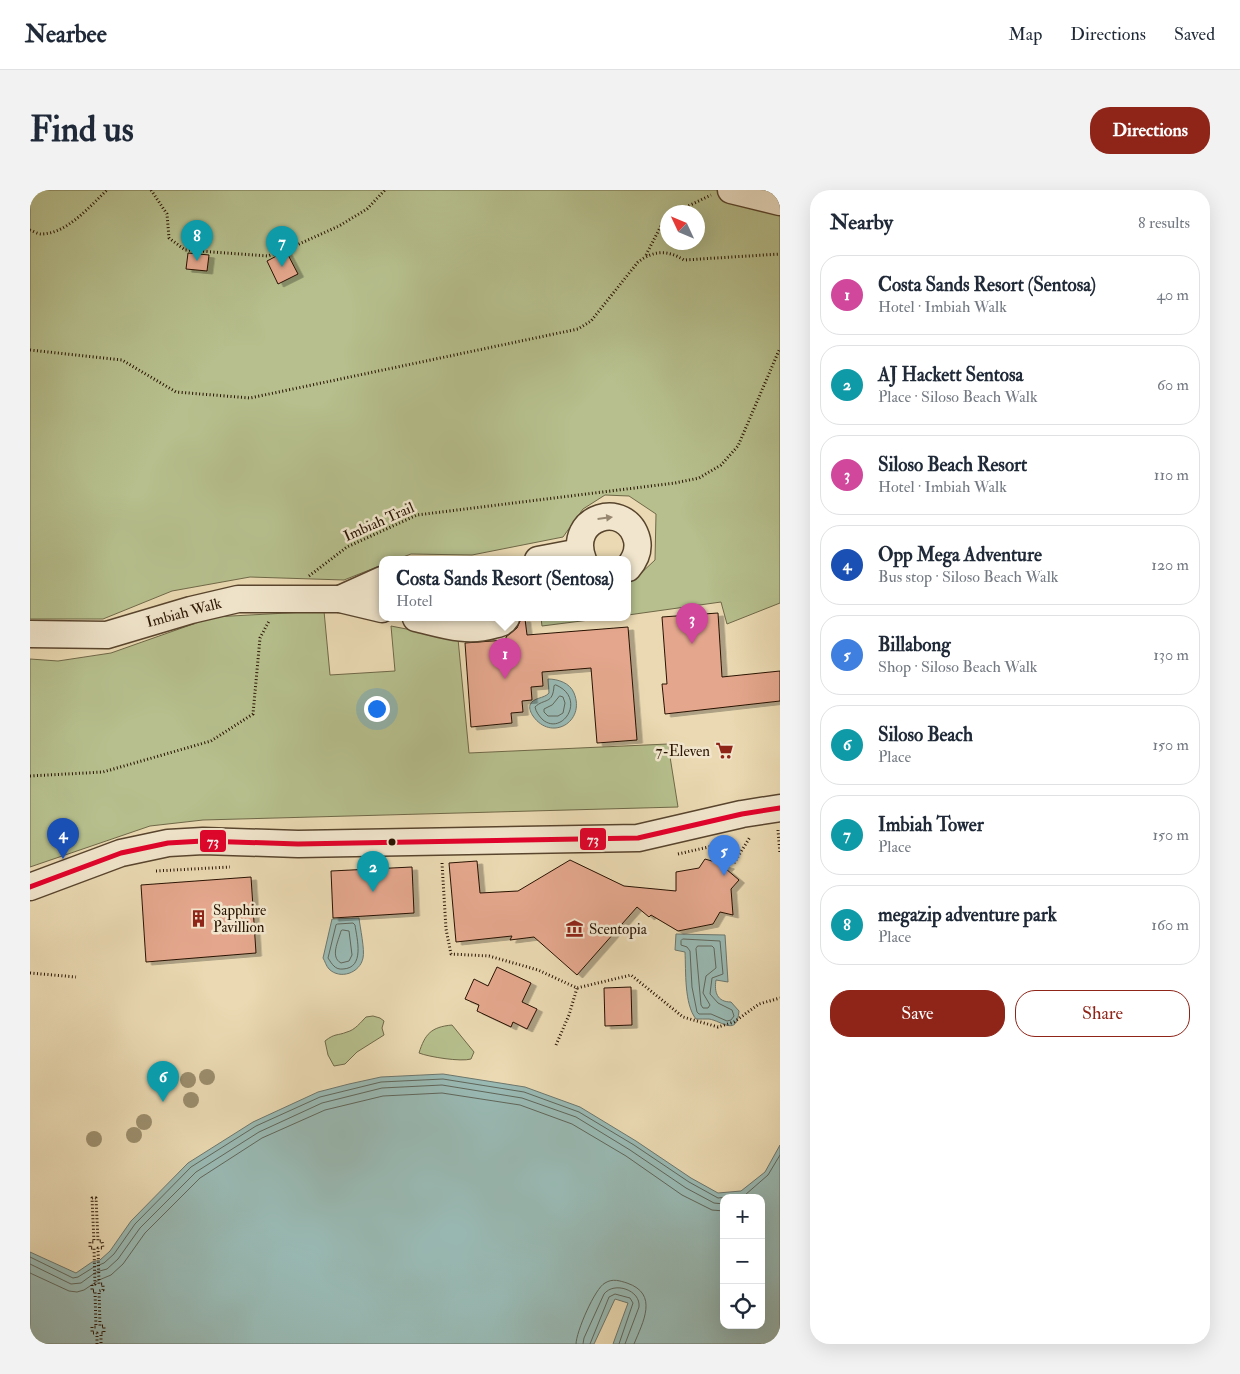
<!DOCTYPE html>
<html lang="en">
<head>
<meta charset="utf-8">
<style>
	body { margin:0; font-family:"IM FELL Double Pica",serif; background:#f2f2f3; color:#1f2937 }
	.controls { position:absolute; right:15px; bottom:15px; display:grid; overflow:hidden; border-radius:10px; box-shadow:0 5px 20px #0002 }
	.controls button { width:45px; height:45px; display:grid; place-items:center; padding:0; border:0; border-bottom:1px solid #e0e1e3; background:#fff; color:#1f2937; font:25px sans-serif }
	.compass { position:absolute; left:630px; top:15px; width:45px; height:45px; border-radius:50%; background:#fff; box-shadow:0 5px 20px #0002; rotate:314deg }
	.you { position:absolute; left:346px; top:518px; width:18px; height:18px; margin:-12px; border:4px solid #fff; border-radius:50%; background:#1a73e8; box-shadow:0 0 0 8px #1a73e833 }
	.badge { display:grid; place-items:center; width:32px; height:32px; border-radius:50%; background:#8f2418; color:#fff; font-size:16px; font-weight:700 }
	.pin { position:absolute; translate:-50% -41px; filter:drop-shadow(0 1px 2px #0008) }
	.pin::after { content:''; position:absolute; top:26px; width:18px; height:15px; background:inherit; clip-path:polygon(0 0,100% 0,50% 100%) }
	.popup { position:absolute; left:349px; top:366px; width:252px; height:65px; box-sizing:border-box; display:grid; place-content:center; border-radius:10px; background:#fff; filter:drop-shadow(0 1px 4px #0005); font-size:16px; white-space:nowrap; color:#747a83 }
	.popup b { font-size:19px; color:#1f2937 }
	.popup::after { content:''; position:absolute; left:50%; top:100%; margin-left:-10px; border:10px solid transparent; border-top-color:#fff }
	.list { margin:0; padding:0; list-style:none }
	h2 { display:flex; justify-content:space-between; align-items:center; height:65px; margin:0; padding:0 20px; font-size:21px }
	h2 small { font-size:16px; font-weight:400; color:#747a83 }
	.list li { display:grid; grid-template-columns:32px 1fr auto; gap:15px; align-items:center; box-sizing:border-box; height:80px; margin:0 10px 10px; padding:0 10px; border:1px solid #e0e1e3; border-radius:20px }
	.list b { display:block; font-size:19px; white-space:nowrap }
	.list p { margin:0; font-size:16px; white-space:nowrap; color:#747a83 }
	.list em { font-size:16px; font-style:normal; color:#747a83 }
	.actions { display:flex; gap:10px; padding:15px 20px }
	.actions a { flex:1; padding:11px 0; border:1px solid #8f2418; border-radius:20px; text-align:center; font-size:18px; color:#8f2418 }
	.actions .main { background:#8f2418; color:#fff }
	.icon { flex:none; width:28px; height:28px; fill:none; stroke:currentColor; stroke-width:2; stroke-linecap:round; stroke-linejoin:round }
	.map { position:relative; flex:none; width:750px; height:1154px; overflow:hidden; border-radius:20px }
	header { display:flex; align-items:center; gap:30px; box-sizing:border-box; height:70px; padding:0 25px; background:#fff; border-bottom:1px solid #e0e1e3 }
	header strong { font-size:24px }
	nav { display:flex; gap:28px; margin-inline-start:auto; font-size:18px }
	.intro { display:flex; align-items:center; justify-content:space-between; box-sizing:border-box; height:120px; padding:0 30px }
	h1 { margin:0; font-size:35px }
	.button { padding:12px 22px; border-radius:20px; background:#8f2418; color:#fff; font-size:18px; font-weight:700 }
	main { display:flex; gap:30px; padding:0 30px }
	aside { flex:1; background:#fff; border-radius:20px; box-shadow:0 5px 20px #0002 }
	.map>svg:first-child { display:block }
</style>
</head>
<body>
<header>
<strong>Nearbee</strong>
<nav><a>Map</a><a>Directions</a><a>Saved</a></nav>
</header>
<div class="intro"><h1>Find us</h1><a class="button">Directions</a></div>
<main>
<div class="map">
<svg width="750" height="1154" viewBox="0 0 750 1154">
	<defs>
		<filter id="shadow"><feDropShadow dx="5.5" dy="3" stdDeviation="0" flood-color="#0004"/></filter>
	</defs>
	<rect width="100%" height="100%" fill="#ead9b2"/>
	<filter id="stains"><feTurbulence type="fractalNoise" baseFrequency=".004" numOctaves="4"/><feColorMatrix values="0 0 0 0 .2 0 0 0 0 .09 0 0 0 0 .02 0 0 0 .5 -.17"/></filter>
	<radialGradient id="worn" r=".72"><stop offset=".6" stop-color="#630" stop-opacity="0"/><stop offset="1" stop-color="#630" stop-opacity=".3"/></radialGradient>
	<g fill="#b6bf8d" stroke="#6f6847" fill-rule="evenodd">
		<path d="M 0,0 L 750,0 L 750,413 L 697,434 L 691,412 L 598,425 L 598,391 L 609,385 L 625,370 L 626,324 L 599,306 L 575,305 L 553,319 L 533,347 L 442,365 L 381,364 L 365,370 L 352,370 L 352,375 L 314,390 L 220,387 L 142,401 L 73,429 L 0,429 ZM 638,22 L 668,22 L 668,52 L 638,52 Z"/>
		<path d="M 294,421 L 300,485 L 365,481 L 361,436 L 428,449 L 439,563 L 638,554 L 648,617 L 173,630 L 120,636 L 0,677 L 0,469 L 28,471 L 81,463 L 183,427 Z"/>
		<path d="M 511,428 L 575,428 L 512,436 Z"/>
		<path d="M 343,826 L 350,828 L 354,831 L 352,838 L 354,845 L 327,862 L 315,874 L 304,876 L 298,865 L 295,851 C 305,843 307,846 317,842 C 325,840 331,832 336,827 Z"/>
		<path d="M 422,835 L 444,862 L 441,869 C 431,872 399,867 389,863 C 395,844 401,837 422,835 Z"/>
	</g>
	<g fill="#99b9b3" stroke="#6c766c" fill-rule="evenodd">
		<path d="M 518,489 C 528,489 540,493 544,503 C 556,532 521,552 503,526 C 501,523 499,519 500,515 C 503,507 514,509 519,503 Z"/>
		<path d="M 329,728 C 330,737 335,760 333,768 C 330,783 310,790 299,779 C 296,776 295,771 293,768 L 302,729 Z"/>
		<path d="M 646,744 L 695,745 L 698,792 L 686,790 C 684,802 687,812 701,812 L 709,821 C 707,847 692,831 679,829 C 675,829 670,829 666,829 C 654,814 656,781 655,762 L 645,760 Z"/>
		<path d="M 413,884 L 495,897 L 550,917 L 606,951 L 661,988 L 688,1003 L 711,1001 L 735,982 L 750,955 L 750,1154 L 583,1154 L 598,1113 L 585,1109 L 564,1154 L 0,1154 L 0,1062 L 46,1083 L 62,1072 L 70,1070 L 80,1061 L 101,1031 L 158,973 L 223,932 L 288,902 L 319,894 L 351,887 ZM 694,1008 L 731,1008 L 731,1135 L 694,1135 Z"/>
	</g>
	<g fill="none" stroke-linecap="round" stroke-linejoin="round">
		<g stroke="#60665a" stroke-width="1">
			<path d="M 526,495 C 557,508 533,546 513,530 C 509,526 506,522 505,517 C 514,508 523,515 524,496 Z"/>
			<path d="M 530,506 L 533,507 L 535,513 L 533,523 L 528,526 L 518,526 L 514,522 L 514,519 L 522,515 Z"/>
			<path d="M 308,734 L 323,733 L 325,735 C 327,749 335,778 313,779 C 305,780 302,774 298,768 L 306,735 Z"/>
			<path d="M 313,740 L 319,741 L 322,765 L 319,771 L 311,773 C 300,767 308,752 311,741 Z"/>
			<path d="M 653,749 L 690,751 L 693,784 L 682,788 L 680,804 L 688,813 L 702,820 L 704,826 L 701,830 L 697,831 L 681,824 L 669,824 L 667,822 L 662,797 L 660,761 L 657,757 L 651,755 L 651,751 Z"/>
			<path d="M 668,756 L 682,756 L 684,758 L 686,778 L 676,786 L 673,803 L 680,815 L 678,818 L 673,818 L 671,815 L 666,759 Z"/>
			<path d="M 0,1067 L 43,1088 L 48,1087 L 64,1077 L 74,1073 L 84,1064 L 105,1034 L 161,977 L 226,936 L 290,907 L 351,892 L 413,889 L 494,902 L 549,922 L 604,955 L 659,992 L 688,1008 L 715,1005 L 738,985 L 750,965"/>
			<path d="M 0,1074 L 41,1094 L 51,1093 L 66,1082 L 77,1079 L 88,1069 L 110,1038 L 166,982 L 229,942 L 292,913 L 352,898 L 412,895 L 492,908 L 546,927 L 600,960 L 656,998 L 684,1013 L 694,1014"/>
			<path d="M 0,1083 L 39,1101 L 47,1102 L 54,1100 L 69,1090 L 81,1085 L 93,1074 L 115,1043 L 170,988 L 232,948 L 295,920 L 353,906 L 412,903 L 490,915 L 542,934 L 596,966 L 652,1005 L 682,1020 L 694,1021"/>
			<path d="M 546,1154 C 546,1142 565,1098 575,1093 C 583,1088 590,1091 597,1093 C 629,1104 613,1132 604,1154"/>
			<path d="M 553,1154 L 554,1148 L 574,1104 C 584,1091 611,1100 609,1117 L 595,1154"/>
			<path d="M 560,1154 L 579,1107 L 585,1104 L 600,1108 L 603,1113 L 589,1154"/>
		</g>
	</g>
	<g fill="#e4a78d" stroke="#281201" filter="url(#shadow)">
		<path d="M 256,61 L 268,84 L 248,94 L 237,71 Z"/>
		<path d="M 158,63 L 179,65 L 177,81 L 156,79 Z"/>
		<path d="M 688,423 L 692,487 L 750,481 L 750,511 L 635,524 L 632,494 L 637,494 L 632,427 Z"/>
		<path d="M 491,429 L 495,429 L 497,445 L 598,437 L 607,550 L 567,553 L 561,478 L 512,482 L 513,496 L 501,497 L 502,510 L 492,511 L 493,522 L 481,523 L 482,533 L 441,537 L 435,453 L 476,450 L 476,447 L 487,438 Z"/>
		<path d="M 675,669 L 699,676 L 696,679 L 709,690 L 701,699 L 703,725 L 690,722 L 683,734 L 648,741 L 621,725 L 619,727 L 607,717 L 547,785 L 504,747 L 480,750 L 482,746 L 426,752 L 419,673 L 447,671 L 450,703 L 488,701 L 540,670 L 594,696 L 646,701 L 646,682 L 669,678 Z"/>
		<path d="M 382,677 L 384,723 L 303,728 L 301,681 Z"/>
		<path d="M 221,687 L 226,763 L 116,772 L 111,695 Z"/>
		<path d="M 467,777 L 501,793 L 492,812 L 507,819 L 497,839 L 483,832 L 481,837 L 447,821 L 449,815 L 435,809 L 444,789 L 458,796 Z"/>
		<path d="M 601,797 L 602,835 L 575,836 L 574,798 Z"/>
	</g>
	<g fill="none" stroke-linecap="round" stroke-linejoin="round">
		<defs>
			<g id="minor">
				<path d="M 701,0 L 750,12"/>
				<path d="M 508,370 L 550,362"/>
				<path d="M 553,370 C 536,326 597,309 607,350 C 609,360 605,370 598,378"/>
				<path d="M 310,409 L 352,390"/>
				<path d="M 386,428 C 412,434 436,443 463,435 C 469,434 473,433 476,428"/>
				<path d="M 0,444 L 77,445 L 161,420 L 208,409 L 310,409 L 352,419"/>
				<path d="M 0,697 L 91,663 L 138,653 L 173,651 L 268,654 L 608,648 L 712,624 L 750,618"/>
			</g>
		</defs>
		<use href="#minor" stroke="#58442d" stroke-width="29"/>
		<g stroke="#281201" stroke-width="3" stroke-dasharray="1 2.5" stroke-linecap="butt">
			<path d="M 121,0 L 137,24 L 139,48 L 155,60 L 238,66 L 269,54 L 309,36 L 337,19 L 355,0"/>
			<path d="M 646,22 L 681,5"/>
			<path d="M 0,40 C 3,41 8,44 11,44 C 37,44 60,16 77,0"/>
			<path d="M 616,65 L 635,28 L 638,27"/>
			<path d="M 0,160 L 92,170 L 146,202 L 220,208 L 548,139 L 561,131 L 608,72 C 624,60 638,60 654,70 L 750,64"/>
			<path d="M 279,386 L 317,357 L 387,325 L 645,293 L 669,288 L 691,275 L 708,256 L 750,158"/>
			<path d="M 0,586 L 73,582 L 181,551 L 223,524 L 230,448 L 239,431"/>
			<path d="M 748,640 L 750,664"/>
			<path d="M 648,664 L 683,656"/>
			<path d="M 412,673 L 416,739 L 421,764 L 459,766 L 508,780 L 547,798 L 601,785 L 653,827 L 688,837 L 704,832 L 729,814 L 750,808"/>
			<path d="M 704,673 L 720,647"/>
			<path d="M 126,681 L 200,677"/>
			<path d="M 0,783 L 46,787"/>
			<path d="M 526,855 L 539,825 L 547,798"/>
			<path d="M 67,1154 L 67,1143 L 62,1143 L 62,1137 L 66,1137 L 65,1101 L 62,1101 L 62,1095 L 65,1094 L 64,1058 L 60,1058 L 60,1052 L 64,1052 L 62,1008 L 66,1008 L 68,1051 L 72,1051 L 73,1058 L 68,1058 L 69,1094 L 73,1094 L 73,1100 L 69,1101 L 70,1136 L 74,1136 L 74,1143 L 71,1143 L 71,1154"/>
		</g>
		<use href="#minor" stroke="#f1e6cd" stroke-width="26"/>
		<defs>
			<path id="bus-1" d="M 0,697 L 91,663 L 138,653 L 173,651 L 268,654 L 608,648 L 712,624 L 750,618"/>
		</defs>
		<use href="#bus-1" stroke="#f1e6cd" stroke-width="9"/>
		<use href="#bus-1" stroke="#e4002b" stroke-width="5"/>
	</g>
	<g fill="#9b8d6c">
		<circle cx="177" cy="887" r="8"/>
		<circle cx="158" cy="890" r="8"/>
		<circle cx="161" cy="910" r="8"/>
		<circle cx="114" cy="932" r="8"/>
		<circle cx="104" cy="945" r="8"/>
		<circle cx="64" cy="949" r="8"/>
	</g>
	<defs><path id="oneway-solid" d="M-6-.8H1V-3.2L6.5 0L1 3.2V.8H-6Z" transform="scale(1.25)"/></defs>
	<use fill="#978771" href="#oneway-solid" transform="translate(575 328) rotate(-7)"/>
	<defs>
		<symbol id="supermarket-bare" viewBox="-9 -9 18 18"><path d="M-6-5.5h2.5l.6 2H6L4.5 2H-2.5L-4.4-4H-6ZM-1.5 3.2a1.3 1.3 0 1 0 .1 0ZM3 3.2a1.3 1.3 0 1 0 .1 0Z" fill="#8f2418" stroke="#f1e6cd" stroke-width="2.5" paint-order="stroke"/></symbol>
		<symbol id="building-bare" viewBox="-9 -9 18 18"><path d="M-4-6H4V6H1V3H-1V6H-4ZM-2.5-4.3h1.7v1.8h-1.7ZM.8-4.3h1.7v1.8H.8ZM-2.5-1h1.7V.8h-1.7ZM.8-1h1.7V.8H.8Z" fill="#8f2418" stroke="#f1e6cd" stroke-width="2.5" paint-order="stroke"/></symbol>
		<symbol id="museum-bare" viewBox="-9 -9 18 18"><path d="M0-6L6-3V-2H-6V-3ZM-5-1h2V3h-2ZM-1-1h2V3h-2ZM3-1h2V3H3ZM-6 4H6V6H-6Z" fill="#8f2418" stroke="#f1e6cd" stroke-width="2.5" paint-order="stroke"/></symbol>
	</defs>
	<g fill-rule="evenodd">
		<use href="#supermarket-bare" x="682" y="548" width="25" height="25"/>
		<use href="#building-bare" x="156" y="716" width="25" height="25"/>
		<use href="#museum-bare" x="532" y="726" width="25" height="25"/>
	</g>
	<circle fill="#281201" stroke="#f1e6cd" stroke-width="2" cx="362" cy="652" r="4.5"/>
	<g text-anchor="middle" dominant-baseline="central" stroke-width="5" stroke-linejoin="round" paint-order="stroke">
		<g font-size="15" fill="#281201" stroke="#f1e6cd">
			<text transform="translate(349 332) rotate(-24)">Imbiah Trail</text>
			<text transform="translate(154 423) rotate(-15)">Imbiah Walk</text>
		</g>
		<g font-size="15" fill="#281201" stroke="#f1e6cd" text-anchor="start">
			<text x="680" y="561" text-anchor="end">7-Eleven</text>
			<text x="183" y="720">Sapphire<tspan x="183" dy="17">Pavillion</tspan></text>
			<text x="559" y="739">Scentopia</text>
		</g>
	</g>
	<g stroke="#f1e6cd" stroke-width="2">
		<rect x="549" y="637" width="28" height="24" rx="5" fill="#e4002b"/>
		<rect x="169" y="639" width="28" height="24" rx="5" fill="#e4002b"/>
	</g>
	<g font-size="14" text-anchor="middle" font-weight="bold" fill="#fff">
		<text x="563" y="654">73</text>
		<text x="183" y="656">73</text>
	</g>
	<rect width="100%" height="100%" filter="url(#stains)"/>
	<rect width="100%" height="100%" fill="url(#worn)"/>
</svg>
<div class="controls">
<button>+</button>
<button>−</button>
<button><svg class="icon" aria-label="locate" viewBox="0 0 24 24"><circle cx="12" cy="12" r="6"/><path d="M12 2v4M12 18v4M2 12h4M18 12h4"/></svg></button>
</div>
<svg class="compass" viewBox="-18 -18 36 36"><path d="M0-13l5 13h-10z" fill="#e53935"/><path d="M0 13l5-13h-10z" fill="#747a83"/></svg>
<div class="you"></div>
<div class="pin badge" style="left:475px;top:489px;background:#d1479c">1</div>
<div class="popup"><b>Costa Sands Resort (Sentosa)</b>Hotel</div>
<div class="pin badge" style="left:343px;top:702px;background:#0f9aa8">2</div>
<div class="pin badge" style="left:662px;top:454px;background:#d1479c">3</div>
<div class="pin badge" style="left:33px;top:669px;background:#1a4fb4">4</div>
<div class="pin badge" style="left:694px;top:686px;background:#3f7fe0">5</div>
<div class="pin badge" style="left:133px;top:912px;background:#0f9aa8">6</div>
<div class="pin badge" style="left:252px;top:77px;background:#0f9aa8">7</div>
<div class="pin badge" style="left:167px;top:71px;background:#0f9aa8">8</div>
</div>
<aside>
<h2>Nearby<small>8 results</small></h2>
<ul class="list">
<li><span class="badge" style="background:#d1479c">1</span><div><b>Costa Sands Resort (Sentosa)</b><p>Hotel · Imbiah Walk</p></div><em>40 m</em></li>
<li><span class="badge" style="background:#0f9aa8">2</span><div><b>AJ Hackett Sentosa</b><p>Place · Siloso Beach Walk</p></div><em>60 m</em></li>
<li><span class="badge" style="background:#d1479c">3</span><div><b>Siloso Beach Resort</b><p>Hotel · Imbiah Walk</p></div><em>110 m</em></li>
<li><span class="badge" style="background:#1a4fb4">4</span><div><b>Opp Mega Adventure</b><p>Bus stop · Siloso Beach Walk</p></div><em>120 m</em></li>
<li><span class="badge" style="background:#3f7fe0">5</span><div><b>Billabong</b><p>Shop · Siloso Beach Walk</p></div><em>130 m</em></li>
<li><span class="badge" style="background:#0f9aa8">6</span><div><b>Siloso Beach</b><p>Place</p></div><em>150 m</em></li>
<li><span class="badge" style="background:#0f9aa8">7</span><div><b>Imbiah Tower</b><p>Place</p></div><em>150 m</em></li>
<li><span class="badge" style="background:#0f9aa8">8</span><div><b>megazip adventure park</b><p>Place</p></div><em>160 m</em></li>
</ul>
<div class="actions"><a class="main">Save</a><a>Share</a></div>
</aside>
</main>
</body>
</html>
